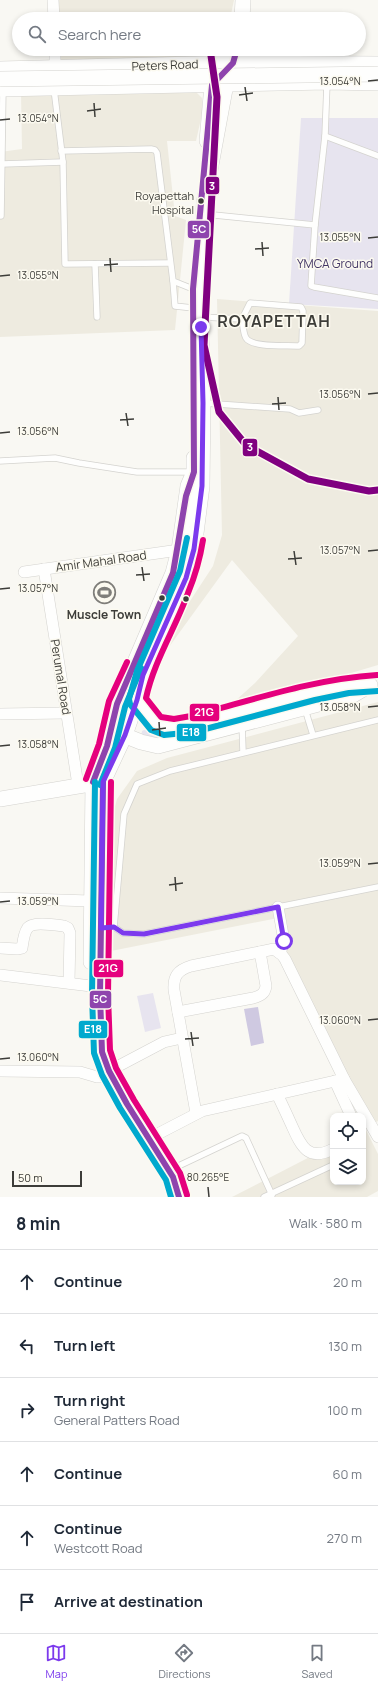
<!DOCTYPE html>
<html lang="en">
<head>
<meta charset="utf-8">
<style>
	body { margin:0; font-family:Manrope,sans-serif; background:#f2f2f3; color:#1f2937 }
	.controls { position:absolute; right:12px; bottom:12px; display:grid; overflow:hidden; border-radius:8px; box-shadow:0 2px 6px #0003 }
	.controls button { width:36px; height:36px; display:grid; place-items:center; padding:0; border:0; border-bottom:1px solid #e0e1e3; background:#fff; color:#1f2937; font:20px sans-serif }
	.scale { position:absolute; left:12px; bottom:10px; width:70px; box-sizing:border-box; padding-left:4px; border:2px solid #3d3d39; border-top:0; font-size:11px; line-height:14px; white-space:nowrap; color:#3d3d39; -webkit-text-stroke:3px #fcfaf0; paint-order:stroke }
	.stop { position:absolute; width:12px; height:12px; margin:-9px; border:3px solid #7c3aed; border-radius:50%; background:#fff }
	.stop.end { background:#7c3aed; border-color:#fff; box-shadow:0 1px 4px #0008 }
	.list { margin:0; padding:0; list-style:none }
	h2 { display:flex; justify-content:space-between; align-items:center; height:52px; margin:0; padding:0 16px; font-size:17px }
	h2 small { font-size:13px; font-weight:400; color:#747a83 }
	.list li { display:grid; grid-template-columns:26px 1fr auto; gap:12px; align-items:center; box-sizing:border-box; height:64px; padding:0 16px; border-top:1px solid #e0e1e3 }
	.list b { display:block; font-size:15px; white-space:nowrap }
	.list p { margin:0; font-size:13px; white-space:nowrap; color:#747a83 }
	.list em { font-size:13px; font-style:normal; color:#747a83 }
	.icon { flex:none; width:22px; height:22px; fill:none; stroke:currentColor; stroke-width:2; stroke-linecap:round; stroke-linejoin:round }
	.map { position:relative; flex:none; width:378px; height:1197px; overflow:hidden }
	.search { position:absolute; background:#fff; box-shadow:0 2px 6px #0003; left:12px; right:12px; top:12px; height:44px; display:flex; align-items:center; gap:10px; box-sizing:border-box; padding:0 14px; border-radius:22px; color:#747a83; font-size:15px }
	.sheet { height:436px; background:#fff }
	nav { display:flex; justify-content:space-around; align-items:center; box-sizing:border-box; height:56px; border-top:1px solid #e0e1e3; background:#fff; font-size:11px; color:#747a83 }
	nav a { display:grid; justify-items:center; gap:2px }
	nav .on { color:#7c3aed }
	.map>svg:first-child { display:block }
</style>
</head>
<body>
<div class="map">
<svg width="378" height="1197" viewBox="0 0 378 1197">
	<rect width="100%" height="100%" fill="#f9f8f3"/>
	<g fill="#eeebe0">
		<path d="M 55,0 L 234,0 L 230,19 L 55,19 Z"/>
		<path d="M 54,49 L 224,49 L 221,60 L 54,62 Z"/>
		<path d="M 194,90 L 202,98 L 202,114 L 196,141 L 167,141 L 175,216 L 186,220 L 175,330 L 0,337 L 0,152 L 22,149 L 21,93 Z"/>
		<path d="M 217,299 L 378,311 L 378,665 L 224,711 L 255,683 L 298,636 L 232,560 L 161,658 L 156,653 L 213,566 L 222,535 Z"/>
		<path d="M 378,702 L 378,1121 L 365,1128 L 378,1154 L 378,1191 L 367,1197 L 232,1197 L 333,1145 L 333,1182 L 363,1182 L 363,1129 L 365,1128 L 363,1123 L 363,1116 L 286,953 L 278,918 L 106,952 L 110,825 L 117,799 L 137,771 L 167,758 Z"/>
	</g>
	<g fill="#e7e4ef">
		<path d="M 301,118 L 378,118 L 378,309 L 289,304 Z"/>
		<path d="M 144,730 L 161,733 L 164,737 L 146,743 L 141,738 L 142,731 Z"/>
		<path d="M 153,993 L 161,1028 L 145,1032 L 137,996 Z"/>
	</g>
	<path fill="#cfc9e1" d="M 258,1007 L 264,1043 L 251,1046 L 244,1009 Z"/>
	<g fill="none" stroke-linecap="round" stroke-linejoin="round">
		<defs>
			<g id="lane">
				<path d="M 327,83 L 325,136 L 378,156"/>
				<path d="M 54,89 L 63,162 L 65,264 L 170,263"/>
				<path d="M 325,136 L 315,225 L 311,286 L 314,287 L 378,298"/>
				<path d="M 61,151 L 151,149 L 155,150 L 157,153 L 173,281 L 193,289"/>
				<path d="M 2,164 L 63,162"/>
				<path d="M 204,214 L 315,225"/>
				<path d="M 1,216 L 3,90"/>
				<path d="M 95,264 L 97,317"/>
				<path d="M 173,281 L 175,306 L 193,308"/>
				<path d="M 202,317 L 242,319 C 243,324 243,333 246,338 C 252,348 287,345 299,346 L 302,343 L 303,311 L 301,307 L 250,303 L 242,319"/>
				<path d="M 203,403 L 290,409 L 299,413 L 318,410"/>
				<path d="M 0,461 L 55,458 L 79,463 L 137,472 L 193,472"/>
				<path d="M 305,709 L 313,735"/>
				<path d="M 242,724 L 243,752"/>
				<path d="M 114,927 L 124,814 L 137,784 L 170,771 L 378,720"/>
				<path d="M 101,928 L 114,927 L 123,933 L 144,934 L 378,887"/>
				<path d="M 170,1170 L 242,1136 L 246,1138 L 272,1195"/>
				<path d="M 264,1197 L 333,1165"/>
			</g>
			<g id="street">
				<path d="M 53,0 L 54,19"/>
				<path d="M 55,49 L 55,74"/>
				<path d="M 44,569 L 78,785"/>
				<path d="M 24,572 L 179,550 L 185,546"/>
				<path d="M 0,714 L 66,713"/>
				<path d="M 0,898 L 90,901"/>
				<path d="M 278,907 L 284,941 L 280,953"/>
				<path d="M 0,948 L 17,949 L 22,948 C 23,942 24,933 27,929 C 31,921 56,925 64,926 L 68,928 L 70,933 L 69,983"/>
				<path d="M 0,975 L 91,986"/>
				<path d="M 178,1012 L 253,998 C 260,996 265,994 266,986 L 260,952"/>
				<path d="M 0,1071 L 80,1072 L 97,1077 L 104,1077"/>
				<path d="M 109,1071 L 164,1042 L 182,1038"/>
				<path d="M 335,1081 L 351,1116"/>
				<path d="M 277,1094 C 282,1104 287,1115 292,1126 C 301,1146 308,1162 333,1149"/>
				<path d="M 196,1113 L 174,990 C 173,976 178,970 191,966 L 274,949 L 282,955 L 285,959 L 344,1079 L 378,1137"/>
				<path d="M 148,1139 L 202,1111 L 344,1079"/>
			</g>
			<g id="secondary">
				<path d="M 242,19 L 243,0"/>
				<path d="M 0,69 L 233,63 L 378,64"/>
				<path d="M 0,89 L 327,82 L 378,83"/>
				<path d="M 207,141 L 212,85 L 233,63 L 237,49"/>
				<path d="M 137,700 C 160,730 157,729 193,724 L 313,692 L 348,685 L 367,685"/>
				<path d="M 116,732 L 141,742 L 158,746 L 353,695 L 370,685"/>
				<path d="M 0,799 L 102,782"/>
				<path d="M 91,962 L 93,782 L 107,746 L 117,704 L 173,573 L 179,550 L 188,486 L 194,472 L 194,458"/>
				<path d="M 179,1197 L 173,1177 L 127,1104 L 109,1071 L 102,1052 L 100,995 L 103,782 L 125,735 L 137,700 L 143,675 L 186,578 L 194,549 L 202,486 L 203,403 L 201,327 L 204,203 L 226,84 L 247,62 L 248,49"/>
			</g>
		</defs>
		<use href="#lane" stroke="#d4d3cf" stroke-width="7"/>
		<use href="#street" stroke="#d4d3cf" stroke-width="12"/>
		<use href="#secondary" stroke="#d4d3cf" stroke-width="16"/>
		<use href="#lane" stroke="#fefefd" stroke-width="5.5"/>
		<use href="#street" stroke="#fefefd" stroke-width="11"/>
		<use href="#secondary" stroke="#fefefd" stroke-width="15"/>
		<defs>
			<path id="secondary-bridge" d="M 0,79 L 378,74"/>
		</defs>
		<use href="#secondary-bridge" stroke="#d4d3cf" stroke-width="16" stroke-linecap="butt"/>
		<use href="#secondary-bridge" stroke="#fefefd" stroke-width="15"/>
		<defs>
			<g id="bus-1">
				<path d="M 93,782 L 107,746 L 117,704 L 173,573 L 186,496 L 194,472 L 193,289 L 212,85 L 233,63 L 237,49"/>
				<path d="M 103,782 L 100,995 L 102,1052 L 109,1071 L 127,1104 L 173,1177 L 179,1197"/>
			</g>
			<g id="bus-2">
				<path d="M 187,538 L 180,571 L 137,671 L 129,699 L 130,704 L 151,730 L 164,735 L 194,732 L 315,700 L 349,693 L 378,691"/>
				<path d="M 95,782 L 92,995 L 94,1053 L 102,1075 L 120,1108 L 166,1180 L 171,1197"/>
				<path d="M 100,785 L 115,748 L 125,707 L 141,668"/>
			</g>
			<g id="bus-3">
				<path d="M 203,540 C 200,559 195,576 188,593 C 175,629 154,661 146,698 L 161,717 L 174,719 L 191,716 C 253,700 314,679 377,675"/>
				<path d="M 86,779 L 99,744 L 109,701 L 127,662"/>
				<path d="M 111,782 L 108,995 L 110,1050 L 116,1068 L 134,1100 L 180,1173 L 187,1195"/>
			</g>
		</defs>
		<use href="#bus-1" stroke="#fcfaf0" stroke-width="9"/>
		<use href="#bus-2" stroke="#fcfaf0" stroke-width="9"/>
		<use href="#bus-3" stroke="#fcfaf0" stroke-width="9"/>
		<use href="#bus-1" stroke="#8e44ad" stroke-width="6"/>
		<use href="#bus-2" stroke="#00a9ce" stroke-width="6"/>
		<use href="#bus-3" stroke="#e5007d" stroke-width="6"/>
		<defs>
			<path id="metro-1" d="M 210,49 L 217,97 L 204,345 L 219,412 L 246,445 L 308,479 L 369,491 L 378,490"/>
		</defs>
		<use href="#metro-1" stroke="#fcfaf0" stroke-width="10"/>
		<use href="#metro-1" stroke="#800080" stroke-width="7"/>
	</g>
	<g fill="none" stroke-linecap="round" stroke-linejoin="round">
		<path stroke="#7c3aed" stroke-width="5" d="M 201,327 L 203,403 L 202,486 L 194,549 L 186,578 L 143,675 L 137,700 L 125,735 L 103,782 L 101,928 L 114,927 L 123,933 L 144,934 L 278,907 L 284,941"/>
	</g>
	<path fill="none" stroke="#3d3d39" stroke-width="1.5" d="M 368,81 L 378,80M 245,87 L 247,101M 239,95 L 253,93M 94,103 L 95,117M 87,111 L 101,109M 0,120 L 10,119M 368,238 L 378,237M 262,242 L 263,256M 255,249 L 269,248M 110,258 L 111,272M 104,265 L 118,264M 0,276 L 10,275M 368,394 L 378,393M 278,397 L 279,410M 272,404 L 286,403M 126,413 L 128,426M 120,420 L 134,419M 0,433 L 10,432M 294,551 L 296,565M 368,551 L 378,550M 288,559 L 302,558M 142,567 L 144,581M 136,575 L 150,574M 0,589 L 10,588M 368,707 L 378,706M 159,722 L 160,736M 152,730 L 166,728M 0,746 L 10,745M 368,864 L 378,863M 175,877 L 176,891M 169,885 L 183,883M 0,902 L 10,901M 368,1020 L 378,1019M 191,1032 L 193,1046M 185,1039 L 199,1038M 0,1059 L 10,1058M 208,1187 L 209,1197"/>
	<defs>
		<symbol id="stadium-ring" viewBox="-11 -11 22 22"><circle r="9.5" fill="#fcfaf0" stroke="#7f7e7a" stroke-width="1.5"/><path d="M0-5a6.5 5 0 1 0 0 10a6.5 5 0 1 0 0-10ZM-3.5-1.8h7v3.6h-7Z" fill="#7f7e7a"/></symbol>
	</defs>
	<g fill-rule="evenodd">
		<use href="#stadium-ring" x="92" y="580" width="25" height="25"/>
	</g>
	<g fill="#3d3d39" stroke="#fcfaf0" stroke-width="1.5">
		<circle cx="201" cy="201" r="3.5"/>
		<circle cx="162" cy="598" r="3.5"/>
		<circle cx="186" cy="599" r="3.5"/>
	</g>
	<g text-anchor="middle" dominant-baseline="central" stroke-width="3" stroke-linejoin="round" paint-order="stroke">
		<g font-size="11" fill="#3d3d39" stroke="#fcfaf0" text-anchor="end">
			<text x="194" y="195">Royapettah<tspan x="194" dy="14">Hospital</tspan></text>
		</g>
		<g font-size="12" fill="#3d3d39" stroke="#fcfaf0">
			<text transform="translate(165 65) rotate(-2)">Peters Road</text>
			<text transform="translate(101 561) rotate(-8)">Amir Mahal Road</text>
			<text transform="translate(61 677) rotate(81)">Perumal Road</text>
		</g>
		<g font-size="12" fill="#433665" stroke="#fcfaf0">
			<text x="335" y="263">YMCA Ground</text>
		</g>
		<g font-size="12" font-weight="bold" fill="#3d3d39" stroke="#fcfaf0">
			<text x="104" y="614">Muscle Town</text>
		</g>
		<g font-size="16" font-weight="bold" letter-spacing="1" fill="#3d3d39" stroke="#fcfaf0">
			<text x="274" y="321">ROYAPETTAH</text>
		</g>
	</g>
	<g font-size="10" text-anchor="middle" fill="#3d3d39" stroke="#fcfaf0" stroke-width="3" stroke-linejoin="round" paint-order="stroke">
		<text x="340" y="85">13.054°N</text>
		<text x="38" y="122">13.054°N</text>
		<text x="340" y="241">13.055°N</text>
		<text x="38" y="279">13.055°N</text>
		<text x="340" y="398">13.056°N</text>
		<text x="38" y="435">13.056°N</text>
		<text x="340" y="554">13.057°N</text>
		<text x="38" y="592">13.057°N</text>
		<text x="340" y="711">13.058°N</text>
		<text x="38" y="748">13.058°N</text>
		<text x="340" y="867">13.059°N</text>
		<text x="38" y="905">13.059°N</text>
		<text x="340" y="1024">13.060°N</text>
		<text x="38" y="1061">13.060°N</text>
		<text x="208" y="1181">80.265°E</text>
	</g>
	<g stroke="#fcfaf0" stroke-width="1.5">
		<rect x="205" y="176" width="15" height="19" rx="4" fill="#800080"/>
		<rect x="187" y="220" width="23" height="19" rx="4" fill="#8e44ad"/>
		<rect x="242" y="438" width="16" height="19" rx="4" fill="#800080"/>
		<rect x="189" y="703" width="31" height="19" rx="4" fill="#e5007d"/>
		<rect x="176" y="723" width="31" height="19" rx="4" fill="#00a9ce"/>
		<rect x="93" y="959" width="31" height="19" rx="4" fill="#e5007d"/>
		<rect x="89" y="990" width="23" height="19" rx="4" fill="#8e44ad"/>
		<rect x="78" y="1020" width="30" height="19" rx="4" fill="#00a9ce"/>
	</g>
	<g font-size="11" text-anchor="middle" font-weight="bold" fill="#fff">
		<text x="212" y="190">3</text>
		<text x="199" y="233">5C</text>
		<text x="250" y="451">3</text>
		<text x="204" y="716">21G</text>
		<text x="191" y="736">E18</text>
		<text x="108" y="972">21G</text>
		<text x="100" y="1003">5C</text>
		<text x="93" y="1033">E18</text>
	</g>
</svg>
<div class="controls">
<button><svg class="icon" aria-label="locate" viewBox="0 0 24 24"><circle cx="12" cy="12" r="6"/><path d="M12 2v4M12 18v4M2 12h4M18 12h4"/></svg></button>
<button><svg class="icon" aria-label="layers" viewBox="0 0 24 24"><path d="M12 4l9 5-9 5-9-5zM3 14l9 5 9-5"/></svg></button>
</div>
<div class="scale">50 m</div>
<div class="stop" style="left:284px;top:941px"></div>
<div class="stop end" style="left:201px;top:327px"></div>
<div class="search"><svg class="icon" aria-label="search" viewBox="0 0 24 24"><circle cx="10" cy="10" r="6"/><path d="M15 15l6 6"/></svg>Search here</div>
</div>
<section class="sheet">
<h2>8 min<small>Walk · 580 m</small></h2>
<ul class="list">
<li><svg class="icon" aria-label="ahead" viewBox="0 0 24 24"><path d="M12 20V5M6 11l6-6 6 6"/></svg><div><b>Continue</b></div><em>20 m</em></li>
<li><svg class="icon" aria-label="left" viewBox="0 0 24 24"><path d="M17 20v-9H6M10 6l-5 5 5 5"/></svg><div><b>Turn left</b></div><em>130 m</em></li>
<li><svg class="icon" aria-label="right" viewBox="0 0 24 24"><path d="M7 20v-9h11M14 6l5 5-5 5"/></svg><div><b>Turn right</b><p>General Patters Road</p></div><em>100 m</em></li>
<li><svg class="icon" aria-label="ahead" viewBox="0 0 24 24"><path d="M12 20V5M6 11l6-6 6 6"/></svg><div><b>Continue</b></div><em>60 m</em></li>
<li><svg class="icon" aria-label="ahead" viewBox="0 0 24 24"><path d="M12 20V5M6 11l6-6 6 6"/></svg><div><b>Continue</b><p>Westcott Road</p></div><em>270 m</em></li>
<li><svg class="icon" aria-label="arrive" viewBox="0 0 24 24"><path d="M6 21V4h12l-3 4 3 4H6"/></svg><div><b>Arrive at destination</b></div></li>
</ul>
</section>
<nav>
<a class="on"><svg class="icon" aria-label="map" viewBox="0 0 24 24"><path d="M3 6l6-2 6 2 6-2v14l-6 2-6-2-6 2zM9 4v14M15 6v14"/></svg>Map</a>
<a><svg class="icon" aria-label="directions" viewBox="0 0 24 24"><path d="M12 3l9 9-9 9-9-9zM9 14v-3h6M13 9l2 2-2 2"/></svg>Directions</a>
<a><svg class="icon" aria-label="saved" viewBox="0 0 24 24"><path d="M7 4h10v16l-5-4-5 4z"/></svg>Saved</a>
</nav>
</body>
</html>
